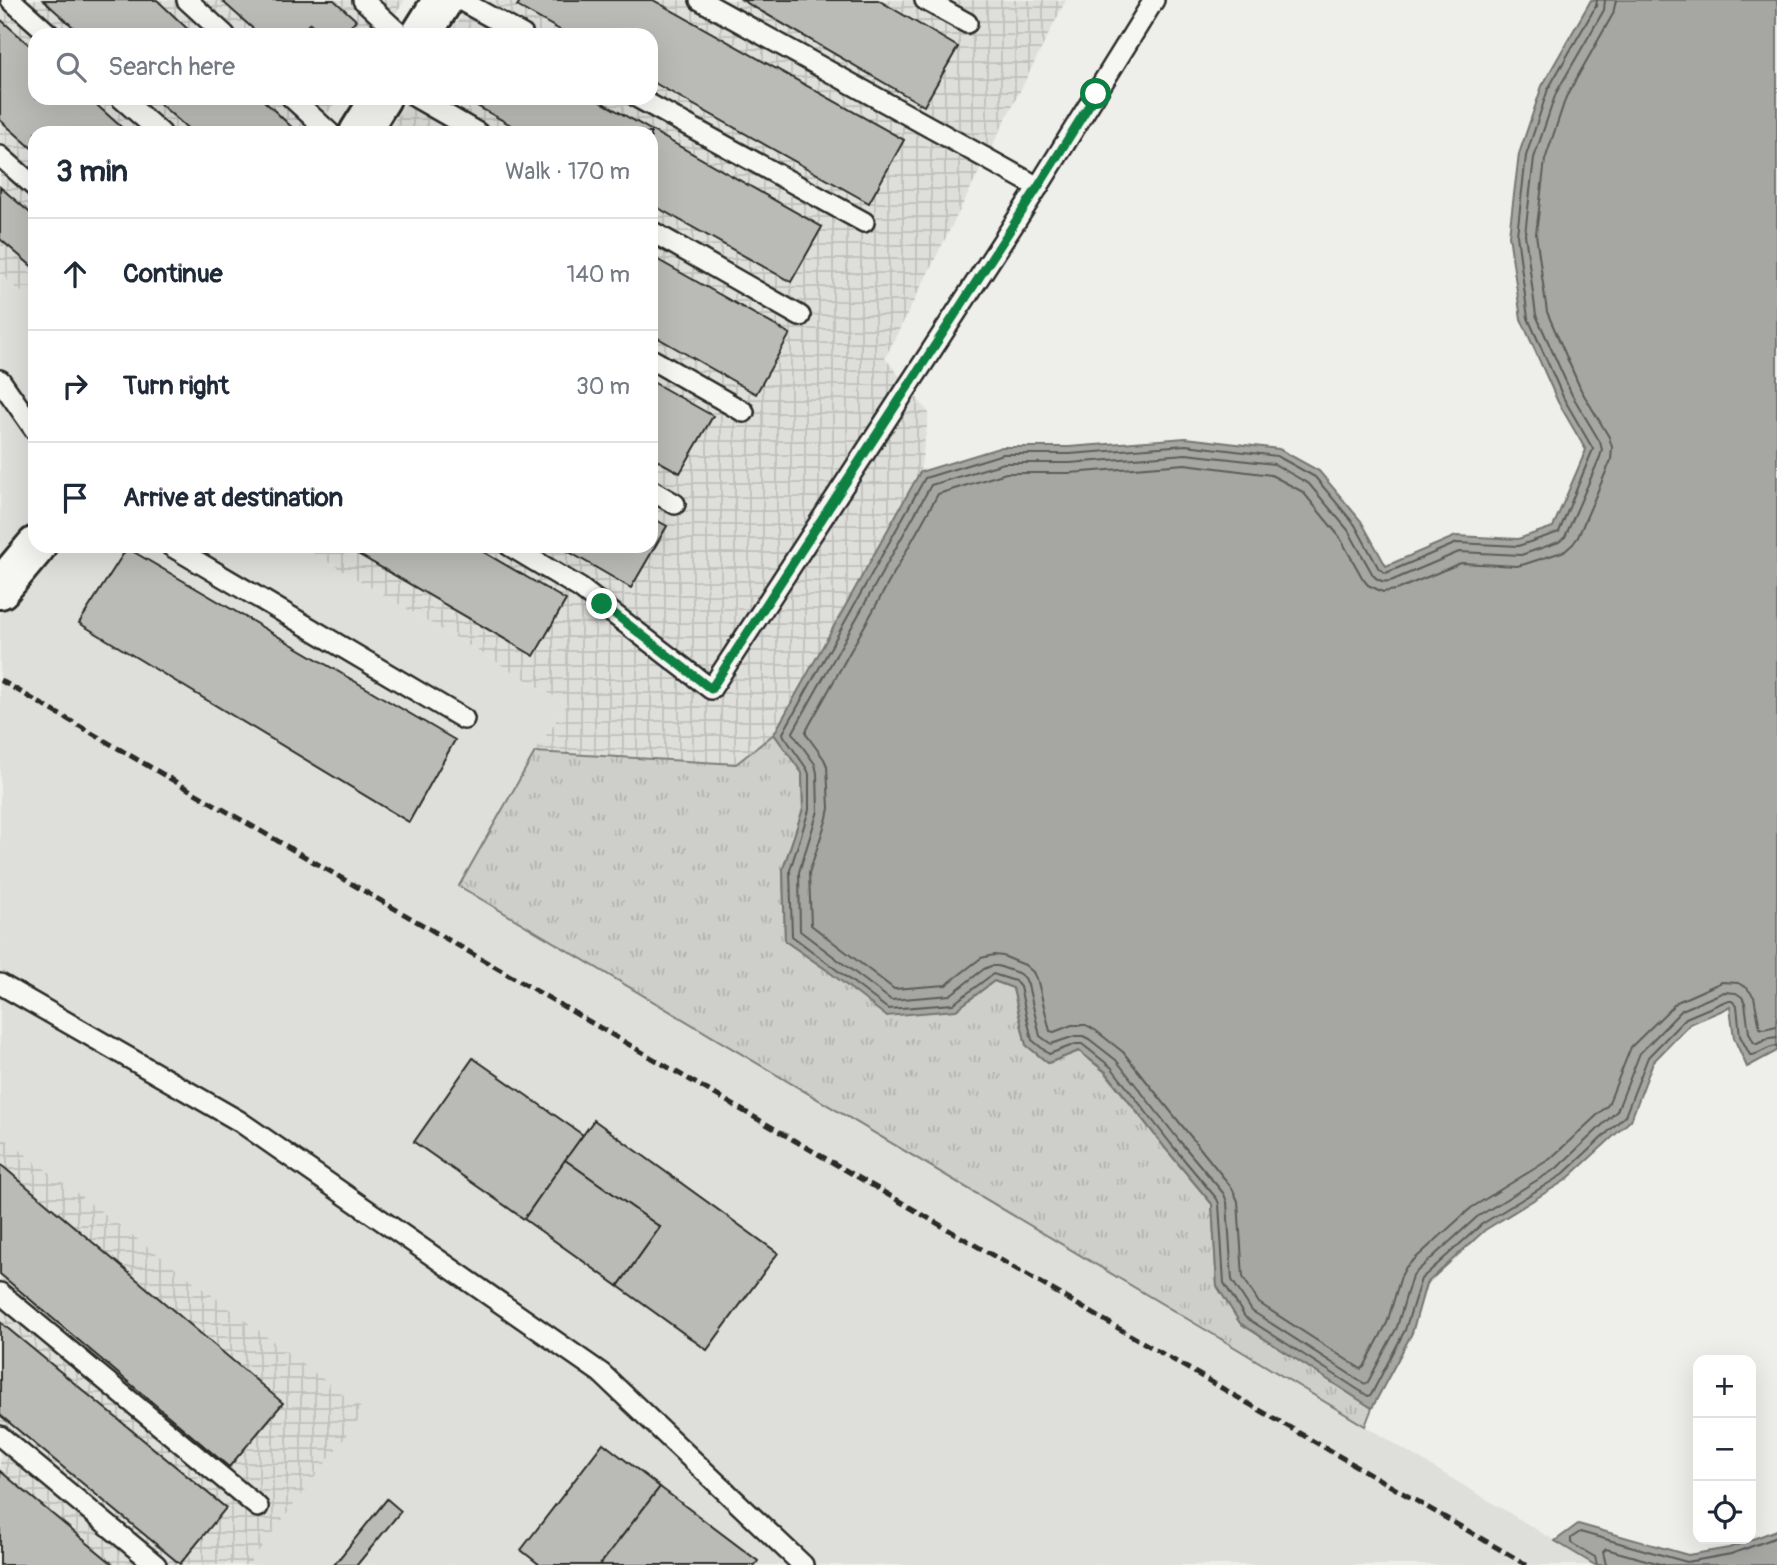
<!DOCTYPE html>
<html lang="en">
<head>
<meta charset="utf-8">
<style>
	body { margin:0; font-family:Pangolin,sans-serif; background:#f2f2f3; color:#1f2937 }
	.controls { position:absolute; right:21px; bottom:21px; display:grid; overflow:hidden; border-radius:14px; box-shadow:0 7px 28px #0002 }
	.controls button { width:63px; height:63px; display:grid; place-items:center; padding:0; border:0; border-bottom:2px solid #e0e1e3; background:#fff; color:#1f2937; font:35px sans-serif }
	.stop { position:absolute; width:21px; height:21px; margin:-16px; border:5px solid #0b8043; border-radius:50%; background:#fff }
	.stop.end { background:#0b8043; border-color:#fff; box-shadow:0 2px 7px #0008 }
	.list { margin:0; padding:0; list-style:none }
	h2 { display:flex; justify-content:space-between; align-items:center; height:91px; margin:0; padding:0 28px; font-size:30px }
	h2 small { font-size:23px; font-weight:400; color:#747a83 }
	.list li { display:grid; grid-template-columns:46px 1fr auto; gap:21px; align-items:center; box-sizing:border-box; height:112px; padding:0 28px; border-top:2px solid #e0e1e3 }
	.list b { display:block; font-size:26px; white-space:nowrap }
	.list em { font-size:23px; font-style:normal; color:#747a83 }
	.icon { flex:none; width:38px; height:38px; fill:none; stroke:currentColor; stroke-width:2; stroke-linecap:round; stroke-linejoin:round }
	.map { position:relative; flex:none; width:1777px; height:1565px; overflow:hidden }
	.search { position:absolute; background:#fff; box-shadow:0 7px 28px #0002; left:28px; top:28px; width:630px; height:77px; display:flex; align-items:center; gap:18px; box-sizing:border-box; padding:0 24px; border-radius:21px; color:#747a83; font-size:26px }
	.panel { position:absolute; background:#fff; box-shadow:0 7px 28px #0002; left:28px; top:126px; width:630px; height:427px; border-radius:21px }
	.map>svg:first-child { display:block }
</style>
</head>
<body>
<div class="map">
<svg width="1777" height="1565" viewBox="0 0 1777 1565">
	<defs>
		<pattern id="industrial-grid" width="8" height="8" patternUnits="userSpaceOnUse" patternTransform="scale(1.75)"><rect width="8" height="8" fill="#dededb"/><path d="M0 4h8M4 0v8" fill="none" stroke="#bfbfbc"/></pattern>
		<pattern id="grass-tufts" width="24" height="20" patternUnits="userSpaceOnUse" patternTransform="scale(1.75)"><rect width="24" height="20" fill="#cececa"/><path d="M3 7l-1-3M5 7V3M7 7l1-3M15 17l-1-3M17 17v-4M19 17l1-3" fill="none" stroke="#b1b1ae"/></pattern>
	</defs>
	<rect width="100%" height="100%" fill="#eeeeea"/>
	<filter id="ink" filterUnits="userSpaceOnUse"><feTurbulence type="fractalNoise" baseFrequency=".0143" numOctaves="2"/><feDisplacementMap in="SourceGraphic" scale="14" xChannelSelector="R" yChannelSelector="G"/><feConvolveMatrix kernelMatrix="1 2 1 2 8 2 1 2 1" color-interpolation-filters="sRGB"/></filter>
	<g filter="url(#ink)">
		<path fill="#dededb" d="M 0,276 L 35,302 L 35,546 L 301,546 L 567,704 L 535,752 L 460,887 L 935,1166 L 1595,1565 L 0,1565 Z"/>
		<g fill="url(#industrial-grid)">
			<path d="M 0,0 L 405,0 L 381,35 L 35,35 L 35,98 L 338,98 L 314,133 L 35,133 L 35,302 L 0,276 Z"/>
			<path d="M 471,0 L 1066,0 L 885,358 L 929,413 L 920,472 L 774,734 L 737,764 L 535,752 L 567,704 L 301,546 L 651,546 L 651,133 L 387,133 L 409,98 L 651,98 L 651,35 L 449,35 Z"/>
			<path d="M 0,1135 L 365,1411 L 248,1565 L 0,1565 Z"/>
		</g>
		<path fill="url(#grass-tufts)" stroke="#7c7c7a" stroke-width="2" d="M 774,734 L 802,773 L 803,809 L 783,869 L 785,941 L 824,968 L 956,1010 L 994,981 L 1013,988 L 1026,1045 L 1048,1063 L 1079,1051 L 1105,1072 L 1166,1149 L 1212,1204 L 1217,1286 L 1240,1323 L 1372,1408 L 1365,1426 L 1206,1330 L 459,886 L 535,752 L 736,764 Z"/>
		<g fill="#a6a6a3" stroke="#757573" stroke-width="2">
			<path d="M 1591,0 L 1777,0 L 1777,1051 L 1747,1067 L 1734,1038 L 1730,1007 L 1690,1024 L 1653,1062 L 1631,1120 L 1566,1180 L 1485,1230 L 1426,1284 L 1412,1333 L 1372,1408 L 1240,1323 L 1217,1286 L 1212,1204 L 1166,1149 L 1106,1072 L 1079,1051 L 1048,1063 L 1026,1045 L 1013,988 L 994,981 L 956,1010 L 886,1016 L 824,968 L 785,941 L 783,869 L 803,809 L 802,773 L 774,734 L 920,472 L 1002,447 L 1069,447 L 1186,438 L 1279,449 L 1319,471 L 1361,521 L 1386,566 L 1456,536 L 1518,539 L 1553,527 L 1586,450 L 1558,402 L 1521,319 L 1509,235 L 1519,154 L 1542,86 Z"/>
			<path d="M 1578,1524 L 1688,1555 L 1729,1548 L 1777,1530 L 1777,1565 L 1595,1565 L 1555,1541 Z"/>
		</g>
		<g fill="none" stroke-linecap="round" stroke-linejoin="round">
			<g stroke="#5c5c5b" stroke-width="2">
				<path d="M 1597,0 L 1596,6 L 1548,89 L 1526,156 L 1517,235 L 1528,318 L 1564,399 L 1593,449 L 1559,532 L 1518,546 L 1457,543 L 1386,573 L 1379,569 L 1355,525 L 1315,477 L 1277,456 L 1186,445 L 1070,454 L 1003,454 L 925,478 L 783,733 L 784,736 L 807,769 L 809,774 L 809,810 L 790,870 L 792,936 L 888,1009 L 953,1004 L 993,974 L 1015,981 L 1020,987 L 1032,1040 L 1049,1054 L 1076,1044 L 1082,1044 L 1111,1067 L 1171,1144 L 1217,1199 L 1219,1204 L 1224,1283 L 1245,1317 L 1368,1396 L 1371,1395 L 1405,1330 L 1421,1279 L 1482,1224 L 1562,1175 L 1625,1116 L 1648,1057 L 1686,1018 L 1726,1001 L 1732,1001 L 1737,1006 L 1740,1036 L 1750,1055 C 1759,1056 1767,1046 1777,1046"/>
				<path d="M 1605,0 L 1604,10 L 1556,93 L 1534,158 L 1525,234 L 1536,315 L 1572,395 L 1600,442 L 1602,450 L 1600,457 L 1565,537 L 1559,542 L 1521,555 L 1459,552 L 1393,580 C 1385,583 1378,581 1373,575 L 1348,530 L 1309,484 L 1274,464 L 1186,454 L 1070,463 L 1004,463 L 931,485 L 793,732 L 794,735 L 815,764 L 817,773 L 818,811 L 799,872 L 800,931 L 891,1000 L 950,995 L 984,969 L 991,966 L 998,966 L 1018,973 L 1025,978 L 1028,985 L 1040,1036 L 1051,1044 L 1075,1036 L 1083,1036 L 1089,1039 L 1116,1060 L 1178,1139 L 1224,1194 L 1227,1202 L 1232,1280 L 1252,1311 L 1365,1384 L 1368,1382 L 1397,1327 L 1411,1279 L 1414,1274 L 1477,1217 L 1557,1168 L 1617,1111 L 1640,1053 L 1682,1010 L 1724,992 L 1736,993 L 1742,997 L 1745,1003 L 1749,1033 L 1754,1043 L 1757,1044 L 1769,1038 L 1777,1037"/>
				<path d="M 1616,0 L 1613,14 L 1566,97 L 1545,160 L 1536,234 L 1547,312 L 1581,390 L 1609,437 L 1612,447 L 1611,460 L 1578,537 L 1573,544 L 1565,551 L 1525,564 L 1517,566 L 1461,563 L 1396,590 L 1383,592 L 1368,585 L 1363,579 L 1339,536 L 1303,492 L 1271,475 L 1185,464 L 1070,473 L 1006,473 L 938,494 L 806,731 L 806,734 L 824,759 L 827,766 L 829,808 L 827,818 L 809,873 L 811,925 L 894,989 L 946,985 L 981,958 L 994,955 L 1003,956 L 1025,965 L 1033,972 L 1038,982 L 1050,1031 L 1054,1032 L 1072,1025 L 1086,1025 L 1095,1030 L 1123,1052 L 1232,1188 L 1238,1201 L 1243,1277 L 1259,1303 L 1361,1369 L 1364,1367 L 1387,1323 L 1401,1276 L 1406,1267 L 1471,1208 L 1550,1159 L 1608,1105 L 1631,1047 L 1677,1002 L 1722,982 L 1738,983 L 1747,988 L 1754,997 L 1760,1028 L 1763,1029 L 1777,1026"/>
				<path d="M 1597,1565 L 1595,1557 L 1571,1543 L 1571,1538 L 1580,1532 L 1687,1562 L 1731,1554 L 1777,1537"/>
				<path d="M 1606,1565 L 1603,1552 L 1606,1549 L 1664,1565"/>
			</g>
		</g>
		<g fill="#babab7" stroke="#2b2b2b" stroke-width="2">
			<path d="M 43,0 L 157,0 L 194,35 L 82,35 Z"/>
			<path d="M 221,0 L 334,0 L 356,20 L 343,35 L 323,35 L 310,23 L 299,35 L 260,35 Z"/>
			<path d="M 521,0 L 653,0 L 904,140 L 869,203 L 651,81 L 651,35 L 569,35 L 517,6 Z"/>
			<path d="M 742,0 L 878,0 L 958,47 L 924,106 Z"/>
			<path d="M 0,19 L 35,50 L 35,98 L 89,98 L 128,133 L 35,133 L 35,151 L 0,120 Z"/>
			<path d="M 153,98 L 261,98 L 298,133 L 193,133 Z"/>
			<path d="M 463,98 L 594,98 L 822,227 L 791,282 L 651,204 L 651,133 L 525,133 Z"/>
			<path d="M 0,187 L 35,217 L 35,269 L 0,239 Z"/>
			<path d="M 651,256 L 790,334 L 756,394 L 651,334 Z"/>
			<path d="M 651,381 L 713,416 L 680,473 L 651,457 Z"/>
			<path d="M 651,517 L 667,526 L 631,588 L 559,546 L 651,546 Z"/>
			<path d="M 344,546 L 473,546 L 566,600 L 534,656 Z"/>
			<path d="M 127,548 L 455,740 L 409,822 L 79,623 Z"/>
			<path d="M 473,1058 L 583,1135 L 524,1219 L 414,1142 Z"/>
			<path d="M 594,1120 L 778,1253 L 707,1350 L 618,1286 L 660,1227 L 565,1160 Z"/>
			<path d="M 565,1160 L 660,1227 L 618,1286 L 524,1219 Z"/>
			<path d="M 0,1164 L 283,1403 L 229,1467 L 0,1274 Z"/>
			<path d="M 0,1322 L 226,1508 L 180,1564 L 0,1415 Z"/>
			<path d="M 603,1443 L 660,1487 L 600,1565 L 540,1565 L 521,1550 Z"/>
			<path d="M 0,1471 L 114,1565 L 0,1565 Z"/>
			<path d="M 660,1487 L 758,1561 L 755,1565 L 600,1565 Z"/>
			<path d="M 387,1499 L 401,1511 L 357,1565 L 334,1565 Z"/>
		</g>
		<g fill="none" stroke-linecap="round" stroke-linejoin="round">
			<defs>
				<g id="service">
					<path d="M 11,0 L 50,35"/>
					<path d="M 187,0 L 225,35"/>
					<path d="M 363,0 L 401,35"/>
					<path d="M 460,0 L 523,35"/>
					<path d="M 700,0 L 1038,187"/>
					<path d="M 925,0 L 967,23"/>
					<path d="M 121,98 L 161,133"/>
					<path d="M 292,98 L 330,133"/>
					<path d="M 417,98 L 478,133"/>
					<path d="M 638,98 L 864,222"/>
					<path d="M 0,156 L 35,187"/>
					<path d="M 651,231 L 800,316"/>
					<path d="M 651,359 L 744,412"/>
					<path d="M 0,380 L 35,430"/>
					<path d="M 651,490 L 675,504"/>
					<path d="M 171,546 L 464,719"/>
					<path d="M 510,546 L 580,588 L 711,689 L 1038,187 L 1154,0"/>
					<path d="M 0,984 L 239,1121 L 601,1373 L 803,1565"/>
					<path d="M 0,1293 L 258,1507"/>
					<path d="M 0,1436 L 156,1565"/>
				</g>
				<g id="minor">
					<path d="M 421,35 L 443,0"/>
					<path d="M 359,133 L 381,98"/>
					<path d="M 0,589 L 36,546"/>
				</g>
			</defs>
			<use href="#service" stroke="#2b2b2b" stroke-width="24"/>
			<use href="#minor" stroke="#2b2b2b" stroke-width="44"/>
			<use href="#service" stroke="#f6f6f2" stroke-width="19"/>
			<use href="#minor" stroke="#f6f6f2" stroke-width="38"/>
			<path stroke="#2b2b2b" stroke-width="5" stroke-dasharray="10 5" stroke-linecap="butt" d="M 0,680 L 1527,1565"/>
		</g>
	</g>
	<g fill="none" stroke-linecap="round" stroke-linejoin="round" filter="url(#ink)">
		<path stroke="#0b8043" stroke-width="9" d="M 602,604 L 711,689 L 1038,187 L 1096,94"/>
	</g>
</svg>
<div class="controls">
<button>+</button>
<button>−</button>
<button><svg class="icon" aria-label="locate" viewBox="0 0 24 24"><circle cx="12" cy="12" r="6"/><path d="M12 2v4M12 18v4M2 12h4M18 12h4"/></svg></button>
</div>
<div class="stop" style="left:1096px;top:94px"></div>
<div class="stop end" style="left:602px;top:604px"></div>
<div class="search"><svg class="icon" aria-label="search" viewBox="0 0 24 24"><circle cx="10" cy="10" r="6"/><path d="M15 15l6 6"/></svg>Search here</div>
<section class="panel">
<h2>3 min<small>Walk · 170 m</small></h2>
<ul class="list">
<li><svg class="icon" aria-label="ahead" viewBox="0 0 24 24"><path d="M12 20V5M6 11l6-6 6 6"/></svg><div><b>Continue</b></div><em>140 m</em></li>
<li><svg class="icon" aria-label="right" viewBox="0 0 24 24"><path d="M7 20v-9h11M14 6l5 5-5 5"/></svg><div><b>Turn right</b></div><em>30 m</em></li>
<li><svg class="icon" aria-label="arrive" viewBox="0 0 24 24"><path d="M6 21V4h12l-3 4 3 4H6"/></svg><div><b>Arrive at destination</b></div></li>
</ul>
</section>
</div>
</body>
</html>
